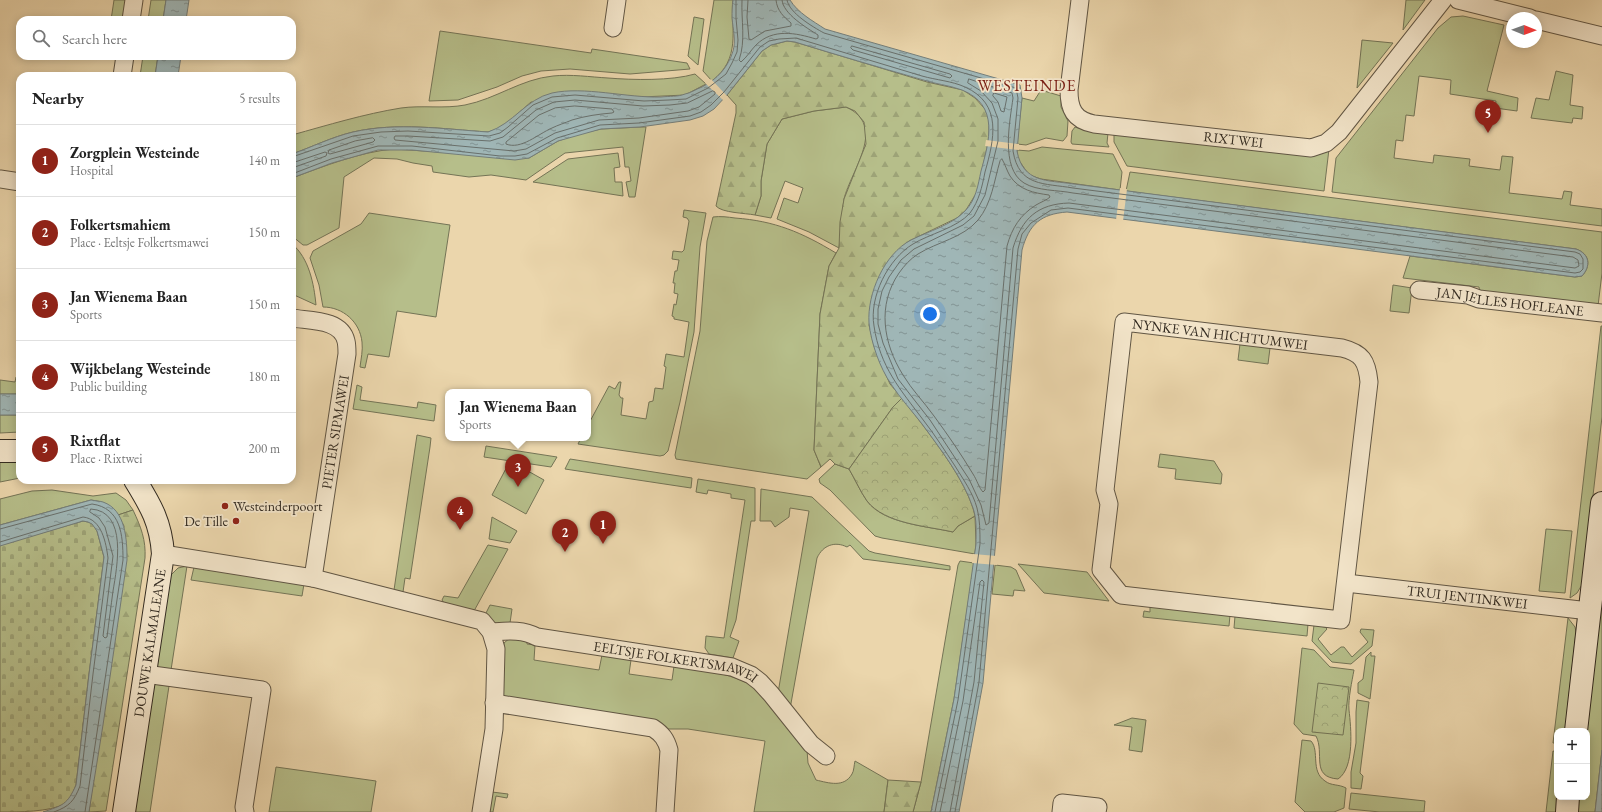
<!DOCTYPE html>
<html lang="en">
<head>
<meta charset="utf-8">
<style>
	body { margin:0; font-family:"EB Garamond",serif; background:#f2f2f2; color:#222 }
	.controls { position:absolute; right:12px; bottom:12px; display:grid; overflow:hidden; border-radius:8px; box-shadow:0 2px 10px #0003 }
	.controls button { width:36px; height:36px; display:grid; place-items:center; padding:0; border:0; border-bottom:1px solid #e0e0e0; background:#fff; color:#222; font:20px sans-serif }
	.compass { position:absolute; left:1506px; top:12px; width:36px; height:36px; border-radius:50%; background:#fff; box-shadow:0 2px 10px #0003; rotate:91deg }
	.you { position:absolute; left:930px; top:314px; width:14px; height:14px; margin:-10px; border:3px solid #fff; border-radius:50%; background:#1a73e8; box-shadow:0 0 0 6px #1a73e833 }
	.badge { display:grid; place-items:center; width:26px; height:26px; border-radius:50%; background:#8f2418; color:#fff; font-size:13px; font-weight:700 }
	.pin { position:absolute; translate:-50% -33px; filter:drop-shadow(0 1px 2px #0008) }
	.pin::after { content:''; position:absolute; top:21px; width:14px; height:12px; background:inherit; clip-path:polygon(0 0,100% 0,50% 100%) }
	.popup { position:absolute; left:445px; top:389px; width:146px; height:52px; box-sizing:border-box; display:grid; place-content:center; border-radius:8px; background:#fff; filter:drop-shadow(0 1px 3px #0005); font-size:13px; white-space:nowrap; color:#767676 }
	.popup b { font-size:15px; color:#222 }
	.popup::after { content:''; position:absolute; left:50%; top:100%; margin-left:-8px; border:8px solid transparent; border-top-color:#fff }
	.list { margin:0; padding:0; list-style:none }
	h2 { display:flex; justify-content:space-between; align-items:center; height:52px; margin:0; padding:0 16px; font-size:17px }
	h2 small { font-size:13px; font-weight:400; color:#767676 }
	.list li { display:grid; grid-template-columns:26px 1fr auto; gap:12px; align-items:center; box-sizing:border-box; height:72px; padding:0 16px; border-top:1px solid #e0e0e0 }
	.list b { display:block; font-size:15px; white-space:nowrap }
	.list p { margin:0; font-size:13px; white-space:nowrap; color:#767676 }
	.list em { font-size:13px; font-style:normal; color:#767676 }
	.icon { flex:none; width:22px; height:22px; fill:none; stroke:currentColor; stroke-width:2; stroke-linecap:round; stroke-linejoin:round }
	.map { position:relative; flex:none; width:1602px; height:812px; overflow:hidden }
	.search { position:absolute; background:#fff; box-shadow:0 2px 10px #0003; left:16px; top:16px; width:280px; height:44px; display:flex; align-items:center; gap:10px; box-sizing:border-box; padding:0 14px; border-radius:12px; color:#767676; font-size:15px }
	.panel { position:absolute; background:#fff; box-shadow:0 2px 10px #0003; left:16px; top:72px; width:280px; height:412px; border-radius:12px }
	.map>svg:first-child { display:block }
</style>
</head>
<body>
<div class="map">
<svg width="1602" height="812" viewBox="0 0 1602 812">
	<defs>
		<pattern id="forest-firs" width="22" height="20" patternUnits="userSpaceOnUse"><rect width="22" height="20" fill="#b6be8a"/><path d="M5 1l3.5 6h-7zM16 11l3.5 6h-7z" fill="#9da377"/></pattern>
		<pattern id="cemetery-stones" width="16" height="16" patternUnits="userSpaceOnUse"><rect width="16" height="16" fill="#b6be8a"/><path d="M2 7V4a2 2 0 0 1 4 0v3zM10 15v-3a2 2 0 0 1 4 0v3z" fill="#9da377"/></pattern>
		<pattern id="park-crowns" width="20" height="18" patternUnits="userSpaceOnUse"><rect width="20" height="18" fill="#b6be8a"/><path d="M2 6a3 3 0 1 1 6 0M12 15a3 3 0 1 1 6 0" fill="none" stroke="#9da377"/></pattern>
		<pattern id="water-ripples" width="26" height="14" patternUnits="userSpaceOnUse"><rect width="26" height="14" fill="#9fb6b6"/><path d="M2 4q2-2 4 0t4 0M15 11q2-2 4 0t4 0" fill="none" stroke="#829494"/></pattern>
	</defs>
	<rect width="100%" height="100%" fill="#ebd6ac"/>
	<filter id="stains"><feTurbulence type="fractalNoise" baseFrequency=".005" numOctaves="4"/><feColorMatrix values="0 0 0 0 .2 0 0 0 0 .09 0 0 0 0 .02 0 0 0 .5 -.17"/></filter>
	<radialGradient id="worn" r=".72"><stop offset=".6" stop-color="#630" stop-opacity="0"/><stop offset="1" stop-color="#630" stop-opacity=".3"/></radialGradient>
	<g fill="#b6be8a" stroke="#747456">
		<path d="M 114,0 L 126,0 L 123,20 L 111,20 Z"/>
		<path d="M 151,0 L 166,0 L 163,20 L 148,20 Z"/>
		<path d="M 714,0 L 733,0 C 731,32 741,58 712,81 L 703,71 Z"/>
		<path d="M 1406,0 L 1425,0 L 1403,30 Z"/>
		<path d="M 1463,16 L 1504,25 L 1487,91 L 1518,98 L 1517,111 L 1495,108 L 1496,101 L 1450,94 L 1451,80 L 1419,76 L 1414,116 L 1406,115 L 1403,141 L 1396,140 L 1394,158 L 1433,163 L 1434,155 L 1470,159 L 1469,166 L 1500,170 L 1502,156 L 1513,157 L 1509,193 L 1562,199 L 1564,191 L 1572,192 L 1570,205 L 1602,209 L 1602,226 L 1332,192 L 1336,158 L 1438,28 L 1451,17 Z"/>
		<path d="M 694,17 L 704,19 L 698,65 L 688,56 Z"/>
		<path d="M 440,31 L 591,53 L 592,49 L 687,63 L 690,69 L 630,74 L 570,69 L 541,71 L 522,76 L 497,87 L 458,100 L 429,101 Z"/>
		<path d="M 1362,40 L 1393,43 L 1357,88 Z"/>
		<path d="M 143,56 L 158,56 L 155,76 L 140,76 Z"/>
		<path d="M 1556,71 L 1573,75 L 1570,105 L 1583,107 L 1582,119 L 1573,118 L 1572,123 L 1531,118 L 1536,98 L 1549,100 Z"/>
		<path d="M 695,74 L 706,84 L 685,95 L 531,102 L 506,124 L 498,129 L 488,132 C 443,129 397,122 353,132 C 332,137 312,147 292,154 L 292,135 C 328,125 364,114 401,108 C 422,105 444,109 465,105 C 496,99 521,79 553,76 C 571,74 590,77 608,78 C 633,80 671,81 695,74 Z"/>
		<path d="M 1041,90 L 1061,96 L 1061,107 L 1068,121 L 1067,136 L 1063,141 L 1046,138 L 1026,145 L 1017,144 L 1022,98 L 1034,101 Z"/>
		<path d="M 846,107 C 888,126 851,170 844,199 C 841,215 842,232 839,248 L 809,232 L 777,219 L 784,198 L 798,203 L 803,188 L 785,181 L 771,218 L 755,215 L 761,196 L 761,181 L 767,144 L 782,119 L 814,111 Z"/>
		<path d="M 640,127 L 646,127 L 635,197 L 629,197 L 626,182 L 631,181 L 629,167 L 625,167 L 623,147 L 565,153 L 526,180 L 491,175 L 469,177 L 433,172 L 432,166 L 413,163 L 397,159 L 374,158 L 344,177 L 339,228 L 307,245 L 303,245 L 292,236 L 292,178 C 325,166 359,152 394,149 L 529,158 L 558,141 L 578,134 L 601,129 Z"/>
		<path d="M 1075,127 L 1082,129 L 1108,133 L 1107,143 L 1109,147 L 1072,144 L 1071,142 L 1072,131 Z"/>
		<path d="M 1114,134 L 1329,149 L 1324,191 L 1127,166 L 1114,142 Z"/>
		<path d="M 1042,147 L 1113,154 L 1122,172 L 1120,190 L 1041,179 L 1029,175 L 1018,159 L 1017,150 L 1029,151 Z"/>
		<path d="M 618,153 L 620,167 L 614,168 L 615,182 L 622,182 L 623,196 L 533,182 L 568,159 Z"/>
		<path d="M 1130,172 L 1602,232 L 1602,273 L 1598,306 L 1480,293 L 1479,287 L 1403,278 L 1410,256 L 1575,277 L 1582,276 C 1591,266 1590,254 1576,249 L 1126,191 Z"/>
		<path d="M 684,210 L 706,213 L 700,247 L 694,332 L 680,402 L 668,451 L 664,455 L 660,456 L 578,444 L 581,438 L 588,438 L 588,425 L 609,386 L 615,389 L 619,382 L 621,382 L 619,395 L 621,398 L 623,398 L 621,415 L 646,419 L 649,402 L 653,401 L 655,388 L 663,389 L 666,367 L 664,366 L 666,354 L 684,357 L 689,322 L 674,319 L 674,317 L 672,316 L 674,304 L 676,305 L 678,294 L 674,293 L 675,283 L 673,283 L 675,271 L 677,271 L 679,260 L 672,259 L 673,251 L 682,252 L 684,250 L 689,221 L 687,218 L 683,217 Z"/>
		<path d="M 369,213 L 450,225 L 436,317 L 397,311 L 389,357 L 368,354 L 365,368 L 360,367 C 361,359 363,350 362,342 C 360,322 343,307 323,307 L 319,285 L 310,258 L 313,251 L 361,224 Z"/>
		<path d="M 713,217 C 720,216 728,217 735,218 C 775,221 801,232 836,253 L 829,266 L 820,314 L 814,450 L 821,467 L 807,479 L 676,459 L 675,455 L 700,331 L 707,241 Z"/>
		<path d="M 292,244 C 309,258 314,284 316,305 L 292,294 Z"/>
		<path d="M 1393,285 L 1412,288 L 1409,313 L 1390,311 Z"/>
		<path d="M 1601,326 L 1602,326 L 1602,417 L 1583,583 L 1577,593 L 1570,598 Z"/>
		<path d="M 1240,344 L 1270,348 L 1268,364 L 1238,360 Z"/>
		<path d="M 16,377 L 20,378 L 20,394 L 0,394 L 0,380 L 15,382 Z"/>
		<path d="M 357,385 L 362,387 L 360,400 L 417,408 L 418,402 L 436,405 L 434,421 L 353,409 Z"/>
		<path d="M 0,415 L 20,415 L 20,432 L 0,433 Z"/>
		<path d="M 417,435 L 431,438 L 430,447 L 410,579 L 405,578 L 403,592 L 394,590 Z"/>
		<path d="M 486,446 L 557,457 L 551,467 L 484,457 Z"/>
		<path d="M 1160,454 L 1214,461 L 1222,474 L 1221,484 L 1175,479 L 1176,469 L 1158,467 Z"/>
		<path d="M 570,459 L 692,478 L 691,488 L 565,469 Z"/>
		<path d="M 20,460 L 20,478 L 0,482 L 0,461 Z"/>
		<path d="M 510,461 L 544,480 L 526,514 L 492,495 Z"/>
		<path d="M 835,464 L 849,469 C 855,479 860,491 867,501 C 884,524 927,526 953,532 L 958,526 L 975,516 L 976,543 L 975,554 L 882,538 L 875,536 L 830,490 L 820,483 L 819,479 Z"/>
		<path d="M 698,479 L 755,488 L 755,521 L 751,521 L 736,620 L 730,637 L 739,641 L 733,658 L 709,654 L 705,648 L 706,636 L 724,638 L 745,500 L 731,498 L 731,494 L 708,490 L 707,494 L 696,492 Z"/>
		<path d="M 761,489 L 812,497 L 869,551 L 875,553 L 950,566 L 950,570 L 863,559 L 850,545 L 847,547 C 835,541 823,545 817,558 L 790,709 L 778,693 L 809,511 L 790,508 L 789,517 L 775,527 L 771,521 L 760,521 Z"/>
		<path d="M 52,490 L 93,496 L 116,493 L 126,500 L 133,510 L 118,515 C 109,504 105,502 91,500 L 0,525 L 0,499 L 32,491 Z"/>
		<path d="M 492,517 L 517,531 L 510,543 L 489,539 Z"/>
		<path d="M 1546,529 L 1572,531 L 1565,593 L 1539,591 Z"/>
		<path d="M 488,545 L 508,549 L 474,611 L 444,603 L 442,600 L 444,596 L 458,598 Z"/>
		<path d="M 960,561 L 974,563 L 954,699 L 931,812 L 913,812 L 921,782 L 958,565 Z"/>
		<path d="M 1018,564 L 1087,572 L 1109,601 L 1044,593 Z"/>
		<path d="M 995,565 L 1011,567 L 1016,570 L 1025,591 L 1014,590 L 1013,596 L 992,594 Z"/>
		<path d="M 187,566 L 171,670 L 155,668 L 170,576 L 178,568 Z"/>
		<path d="M 194,567 L 304,584 L 302,596 L 191,580 Z"/>
		<path d="M 1602,593 L 1602,750 L 1595,812 L 1577,812 L 1578,797 L 1587,797 L 1587,731 Z"/>
		<path d="M 490,605 L 512,609 L 510,623 L 496,624 L 485,615 Z"/>
		<path d="M 1150,606 L 1230,615 L 1229,626 L 1143,617 L 1144,611 L 1150,612 Z"/>
		<path d="M 1235,616 L 1308,624 L 1307,636 L 1234,628 Z"/>
		<path d="M 1568,618 L 1575,627 L 1576,632 L 1565,731 L 1557,731 L 1557,743 L 1553,743 Z"/>
		<path d="M 1314,625 L 1325,627 L 1327,629 L 1318,639 L 1331,655 L 1341,647 L 1344,647 L 1352,657 L 1368,642 L 1360,632 L 1361,629 L 1374,630 L 1372,646 L 1351,664 L 1332,662 L 1312,641 Z"/>
		<path d="M 511,637 L 527,640 L 527,644 L 535,645 L 534,660 L 599,670 L 602,655 L 631,660 L 629,674 L 672,680 L 674,666 C 703,671 733,672 757,689 L 807,750 L 808,763 L 816,780 C 829,783 844,788 852,774 C 854,771 854,765 855,761 L 888,780 L 884,812 L 754,812 L 765,741 L 688,729 L 667,729 L 662,724 L 647,719 L 504,697 L 502,695 L 504,643 Z"/>
		<path d="M 1302,648 L 1314,650 L 1330,667 L 1354,670 C 1352,681 1348,699 1349,710 C 1351,727 1355,768 1338,779 C 1310,777 1325,753 1316,736 L 1303,734 L 1294,724 Z"/>
		<path d="M 1371,652 L 1371,656 L 1375,656 L 1370,699 L 1358,693 L 1358,683 L 1363,679 L 1366,657 Z"/>
		<path d="M 153,684 L 169,686 L 150,812 L 133,812 Z"/>
		<path d="M 1357,700 L 1369,702 L 1360,773 L 1363,776 L 1361,789 L 1351,788 L 1351,772 L 1356,743 L 1356,712 Z"/>
		<path d="M 1132,718 L 1146,720 L 1142,752 L 1129,750 L 1132,727 L 1114,725 Z"/>
		<path d="M 1302,740 L 1311,741 C 1320,751 1310,771 1325,781 C 1331,786 1339,784 1346,788 L 1344,808 L 1334,812 L 1305,812 L 1295,802 Z"/>
		<path d="M 1553,751 L 1557,752 L 1558,797 L 1556,812 L 1546,812 Z"/>
		<path d="M 276,767 L 376,781 L 371,812 L 269,812 Z"/>
		<path d="M 492,792 L 508,794 L 507,798 L 496,796 L 493,812 L 489,812 Z"/>
		<path d="M 1351,793 L 1425,801 L 1424,812 L 1380,812 L 1349,809 Z"/>
	</g>
	<g fill="url(#forest-firs)" stroke="#747456">
		<path d="M 787,41 L 795,42 L 927,82 L 963,90 L 975,98 L 985,109 L 989,120 L 989,139 L 977,192 L 966,210 L 957,218 L 909,241 L 894,254 L 882,272 L 869,325 L 874,346 L 882,366 L 890,384 L 902,398 L 893,407 L 849,469 L 835,464 L 830,459 L 821,467 L 814,450 L 820,314 L 829,266 L 839,248 L 840,222 L 844,199 L 866,144 L 864,122 L 855,111 L 846,107 L 814,111 L 782,119 L 767,144 L 761,181 L 761,196 L 755,215 C 745,213 722,213 716,206 L 736,113 L 736,105 L 727,95 L 762,51 L 771,45 Z"/>
		<path d="M 133,510 C 141,527 146,540 145,558 L 106,811 L 89,812 L 124,526 L 118,515 Z"/>
		<path d="M 888,780 L 921,782 L 913,812 L 884,812 Z"/>
	</g>
	<path fill="url(#cemetery-stones)" stroke="#747456" d="M 83,521 L 88,522 L 93,524 L 97,531 L 104,557 L 89,674 L 76,785 C 73,792 71,799 65,804 C 48,812 20,812 0,812 L 0,545 Z"/>
	<g fill="url(#park-crowns)" stroke="#747456">
		<path d="M 902,398 C 924,427 968,480 975,516 L 958,526 L 953,532 C 927,526 885,524 867,501 C 860,491 855,479 849,469 L 893,407 Z"/>
		<path d="M 1318,683 L 1349,687 L 1343,735 L 1312,732 Z"/>
	</g>
	<g fill="url(#water-ripples)" stroke="#747e7a">
		<path d="M 166,0 L 189,0 L 186,20 L 163,20 Z"/>
		<path d="M 733,0 L 790,0 C 798,13 813,21 825,29 L 1020,85 L 1022,98 L 1017,151 C 1023,183 1047,180 1074,184 L 1576,249 C 1590,254 1591,266 1582,276 L 1575,277 L 1067,212 C 1041,214 1029,224 1022,250 L 983,683 L 959,812 L 931,812 L 954,699 L 976,544 C 976,532 977,519 973,508 C 963,478 941,450 922,424 C 912,411 900,398 891,384 C 880,368 871,343 869,323 C 867,294 884,254 911,240 C 929,231 952,225 965,211 C 976,200 978,185 981,171 C 989,142 1000,105 962,90 C 949,85 934,84 920,79 C 878,67 837,55 795,42 L 787,41 L 771,45 L 762,51 L 727,95 L 714,109 L 703,116 L 690,120 L 640,127 L 601,129 L 558,141 L 529,158 L 515,160 L 412,150 L 378,150 L 332,163 L 292,178 L 292,154 C 312,147 332,137 353,132 C 397,122 443,129 488,132 C 513,124 526,99 552,93 C 584,86 627,98 661,97 C 669,96 678,97 685,94 C 691,93 696,89 702,87 C 717,79 728,68 733,51 C 736,41 733,29 732,18 C 732,12 732,6 733,0 Z"/>
		<path d="M 158,56 L 181,56 L 178,76 L 155,76 Z"/>
		<rect x="0" y="394" width="20" height="21"/>
		<path d="M 91,500 C 95,501 100,501 103,502 C 126,510 127,540 127,560 L 103,725 L 89,812 L 43,812 C 63,805 67,805 76,785 L 89,674 L 104,557 L 97,531 L 92,524 L 88,522 L 83,521 L 0,546 L 0,525 Z"/>
		<path d="M 1602,750 L 1602,812 L 1595,812 Z"/>
	</g>
	<g fill="#ebd6ac">
		<path d="M 711,79 L 728,97 L 724,101 L 705,83 Z"/>
		<path d="M 986,140 L 1019,144 L 1019,150 L 985,146 Z"/>
		<path d="M 1120,188 L 1127,189 L 1123,221 L 1116,220 Z"/>
		<path d="M 973,554 L 997,556 L 997,565 L 972,563 Z"/>
	</g>
	<g fill="none" stroke-linecap="round" stroke-linejoin="round">
		<g stroke="#69706c" stroke-width="1">
			<path d="M 742,0 C 741,20 746,41 739,60 L 741,62 C 747,57 751,50 756,45 C 773,28 796,33 816,39 L 818,38 L 818,35 C 807,28 783,14 782,0"/>
			<path d="M 748,0 L 747,17 L 749,39 L 751,40 L 765,31 L 791,26 L 791,23 C 784,17 777,11 776,0"/>
			<path d="M 787,0 C 789,13 813,27 824,33 L 1016,88 L 1018,98 L 1013,151 C 1019,187 1044,183 1073,188 L 1575,252 L 1580,254 L 1583,259 L 1583,269 L 1580,272 L 1575,273 L 1068,208 L 1051,210 L 1031,223 L 1022,234 L 1018,249 L 979,682 L 955,812"/>
			<path d="M 852,46 L 950,74 L 952,76 L 950,78 L 853,50 L 851,48 Z"/>
			<path d="M 969,79 L 1012,93 L 1013,98 C 1010,121 1000,168 1024,183 C 1037,191 1058,190 1073,193 L 1573,257 L 1578,260 L 1579,266 L 1575,268 L 1069,203 C 1038,204 1022,218 1013,248 L 989,523 L 986,525 L 981,505 L 969,479 L 930,420 L 898,379 L 883,343 L 878,324 L 878,309 L 882,291 L 889,277 L 901,260 L 914,249 L 963,225 L 974,216 L 985,195 L 998,141 L 998,119 L 992,103 L 981,91 L 968,83 Z"/>
			<path d="M 713,91 L 715,92 L 715,94 L 699,107 L 688,111 L 639,118 L 599,120 L 555,133 L 526,149 L 514,151 L 395,140 L 394,138 L 395,136 L 408,136 L 490,141 L 503,137 L 536,110 L 554,102 L 575,100 L 643,106 L 670,105 L 687,103 Z"/>
			<path d="M 994,93 L 1007,97 L 1004,112 L 1001,111 L 998,102 L 993,96 Z"/>
			<path d="M 575,106 L 612,109 L 614,112 L 612,113 C 599,114 585,116 572,120 C 565,123 558,125 552,128 C 538,134 521,150 506,144 L 506,142 L 539,115 L 555,108 Z"/>
			<path d="M 373,138 L 375,140 L 373,142 L 330,154 L 328,153 L 329,150 L 355,141 Z"/>
			<path d="M 292,157 L 353,136 L 381,132 L 408,131 L 489,136 L 500,133 L 508,127 L 533,105 L 552,97 L 575,95 L 644,101 L 669,100 L 686,99 L 708,88 L 726,74 L 732,63 L 737,52 L 738,40 L 736,18 L 736,0"/>
			<path d="M 1002,159 C 1005,164 1007,171 1010,176 C 1019,190 1034,193 1049,195 L 1050,197 C 1047,200 1041,202 1036,205 C 1020,215 1012,228 1007,246 L 985,490 L 983,492 C 979,488 977,480 973,474 C 961,454 948,435 934,416 C 924,402 912,390 903,375 C 883,343 877,305 899,273 C 904,266 910,259 918,254 C 937,242 963,238 978,220 C 992,203 994,181 1000,161 Z"/>
			<path d="M 292,163 L 325,152 L 327,153 L 326,156 L 292,168"/>
			<path d="M 292,174 L 331,159 L 378,146 L 412,146 L 500,156 L 515,156 L 527,154 L 557,138 L 600,125 L 639,123 L 690,116 L 701,112 L 711,105 L 724,92 L 760,47 L 769,41 L 779,39 L 796,38 C 838,51 880,63 922,76 C 936,80 952,81 965,87 C 1003,104 994,140 985,172 C 982,187 979,201 970,213 C 957,228 929,234 913,244 C 888,259 869,297 874,326 C 880,367 900,389 924,421 C 935,435 945,451 955,466 C 963,479 973,493 977,508 C 980,519 980,532 980,544 L 958,700 L 935,812"/>
			<path d="M 91,509 C 128,511 117,567 113,591 C 111,606 109,621 107,637 L 105,638 L 103,636 L 113,556 L 105,527 L 99,518 L 90,512 Z"/>
			<path d="M 0,529 L 92,504 C 121,508 123,535 123,560 L 85,812"/>
			<path d="M 0,542 L 83,517 C 102,519 106,543 108,558 L 93,674 L 80,786 C 74,801 70,806 54,812"/>
			<path d="M 940,812 L 963,701 L 980,582 L 982,580 L 984,582 L 974,682 L 950,812"/>
		</g>
		<defs>
			<g id="street">
				<path id="s1" d="M 1080,0 L 1069,90 C 1069,109 1074,120 1094,124 L 1311,148 L 1326,143 L 1339,132 L 1443,0"/>
				<path d="M 1458,0 L 1530,18"/>
				<path d="M 131,20 L 134,0"/>
				<path d="M 1536,20 L 1602,36"/>
				<path d="M 613,28 L 617,0"/>
				<path d="M 122,76 L 125,56"/>
				<path d="M 0,179 L 20,182"/>
				<path id="s2" d="M 1419,290 L 1468,295 L 1479,299 L 1602,313"/>
				<path d="M 292,318 C 310,321 341,319 346,341 C 347,345 347,350 347,354 L 313,578"/>
				<path d="M 1124,322 L 1342,348 C 1362,353 1367,361 1369,382 L 1341,620 L 1121,595 L 1101,570 L 1109,504 L 1105,490 Z"/>
				<path d="M 163,554 L 313,578 L 482,621 L 491,632 L 496,649 L 494,729 L 481,812"/>
				<path id="s3" d="M 1346,583 L 1589,611"/>
				<path id="s4" d="M 491,632 C 507,631 522,629 537,637 L 732,667 L 751,675 L 760,682 L 771,694 L 811,744 L 826,756"/>
				<path d="M 145,674 L 262,690 L 244,807 L 245,812"/>
				<path d="M 494,703 L 653,728 C 662,734 666,739 669,750 L 665,812"/>
				<path d="M 1061,812 L 1062,803 L 1098,807 L 1097,812"/>
			</g>
			<g id="secondary">
				<path d="M 0,451 L 20,451"/>
				<path d="M 1576,731 L 1602,503"/>
				<path id="s5" d="M 124,812 L 163,554 C 161,523 151,506 135,480"/>
				<path d="M 1567,812 L 1568,797"/>
			</g>
		</defs>
		<use href="#street" stroke="#615644" stroke-width="19"/>
		<use href="#secondary" stroke="#332b21" stroke-width="24"/>
		<use href="#street" stroke="#f2e4c9" stroke-width="17"/>
		<use href="#secondary" stroke="#f2e4c9" stroke-width="22"/>
	</g>
	<g fill="#8f2418" stroke="#f2e4c9" stroke-width="1.5">
		<circle cx="225" cy="506" r="4"/>
		<circle cx="236" cy="521" r="4"/>
	</g>
	<g text-anchor="middle" dominant-baseline="central" stroke-width="3.5" stroke-linejoin="round" paint-order="stroke">
		<g font-size="14" fill="#332b21" stroke="#f2e4c9">
			<text stroke="none"><textPath href="#s1" startOffset="278">RIXTWEI</textPath></text>
			<text stroke="none"><textPath href="#s2" startOffset="92">JAN JELLES HOFLEANE</textPath></text>
			<text transform="translate(1220 334) rotate(7)">NYNKE VAN HICHTUMWEI</text>
			<text transform="translate(335 432) rotate(-81)">PIETER SIPMAWEI</text>
			<text stroke="none"><textPath href="#s3" startOffset="122">TRUI JENTINKWEI</textPath></text>
			<text stroke="none"><textPath href="#s5" startOffset="171">DOUWE KALMALEANE</textPath></text>
			<text stroke="none"><textPath href="#s4" startOffset="188">EELTSJE FOLKERTSMAWEI</textPath></text>
		</g>
		<g font-size="14" fill="#332b21" stroke="#f2e4c9" text-anchor="start">
			<text x="233" y="506">Westeinderpoort</text>
			<text x="228" y="521" text-anchor="end">De Tille</text>
		</g>
		<g font-size="16" letter-spacing="1" fill="#7a1f14" stroke="#f2e4c9">
			<text x="1027" y="85">WESTEINDE</text>
		</g>
	</g>
	<rect width="100%" height="100%" filter="url(#stains)"/>
	<rect width="100%" height="100%" fill="url(#worn)"/>
</svg>
<div class="controls">
<button>+</button>
<button>−</button>
</div>
<svg class="compass" viewBox="-18 -18 36 36"><path d="M0-13l5 13h-10z" fill="#e53935"/><path d="M0 13l5-13h-10z" fill="#767676"/></svg>
<div class="you"></div>
<div class="pin badge" style="left:603px;top:544px">1</div>
<div class="pin badge" style="left:565px;top:552px">2</div>
<div class="pin badge" style="left:518px;top:487px">3</div>
<div class="popup"><b>Jan Wienema Baan</b>Sports</div>
<div class="pin badge" style="left:460px;top:530px">4</div>
<div class="pin badge" style="left:1488px;top:133px">5</div>
<div class="search"><svg class="icon" aria-label="search" viewBox="0 0 24 24"><circle cx="10" cy="10" r="6"/><path d="M15 15l6 6"/></svg>Search here</div>
<section class="panel">
<h2>Nearby<small>5 results</small></h2>
<ul class="list">
<li><span class="badge">1</span><div><b>Zorgplein Westeinde</b><p>Hospital</p></div><em>140 m</em></li>
<li><span class="badge">2</span><div><b>Folkertsmahiem</b><p>Place · Eeltsje Folkertsmawei</p></div><em>150 m</em></li>
<li><span class="badge">3</span><div><b>Jan Wienema Baan</b><p>Sports</p></div><em>150 m</em></li>
<li><span class="badge">4</span><div><b>Wijkbelang Westeinde</b><p>Public building</p></div><em>180 m</em></li>
<li><span class="badge">5</span><div><b>Rixtflat</b><p>Place · Rixtwei</p></div><em>200 m</em></li>
</ul>
</section>
</div>
</body>
</html>
